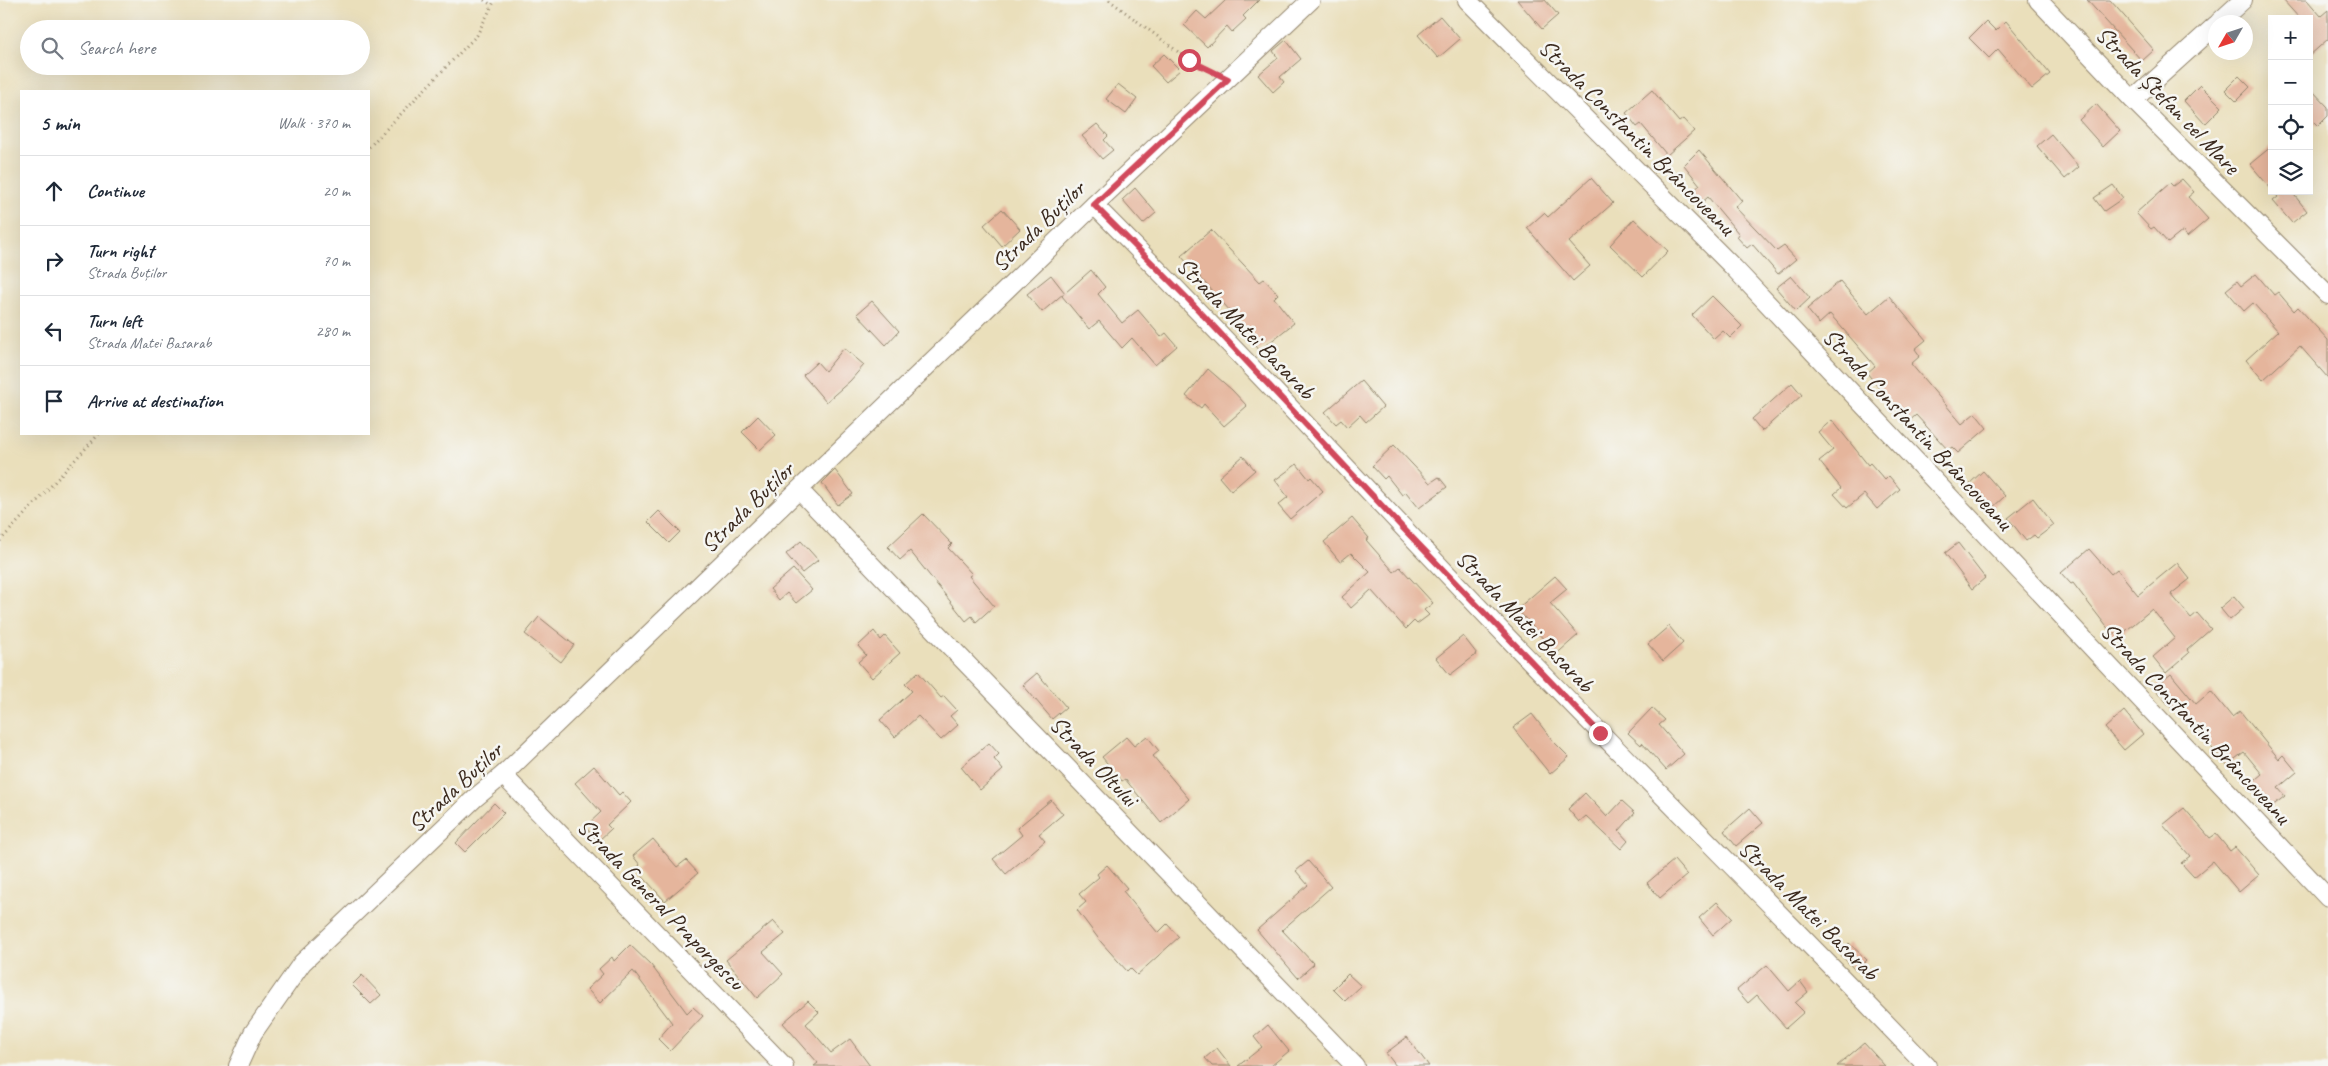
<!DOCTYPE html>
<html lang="en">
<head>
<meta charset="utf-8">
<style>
	body { margin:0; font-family:Caveat,sans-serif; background:#f6f6f7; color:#1f2937 }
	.controls { position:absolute; right:15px; top:15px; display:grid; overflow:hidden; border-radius:0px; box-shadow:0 5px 20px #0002 }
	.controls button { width:45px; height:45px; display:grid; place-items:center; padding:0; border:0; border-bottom:1px solid #e0e1e3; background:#fff; color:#1f2937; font:25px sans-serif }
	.compass { position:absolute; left:2208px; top:15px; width:45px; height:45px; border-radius:50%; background:#fff; box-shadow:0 5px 20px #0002; rotate:231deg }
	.stop { position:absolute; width:15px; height:15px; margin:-11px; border:4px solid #d1495b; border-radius:50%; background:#fff }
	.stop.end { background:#d1495b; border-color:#fff; box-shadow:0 1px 5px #0008 }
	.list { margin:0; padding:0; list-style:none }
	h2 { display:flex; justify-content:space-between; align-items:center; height:65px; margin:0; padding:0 20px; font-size:21px }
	h2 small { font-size:16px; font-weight:400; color:#747a83 }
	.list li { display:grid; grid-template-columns:32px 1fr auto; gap:15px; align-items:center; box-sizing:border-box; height:70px; padding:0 20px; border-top:1px solid #e0e1e3 }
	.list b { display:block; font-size:19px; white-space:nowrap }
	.list p { margin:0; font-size:16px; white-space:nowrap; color:#747a83 }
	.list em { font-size:16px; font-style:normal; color:#747a83 }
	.icon { flex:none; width:28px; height:28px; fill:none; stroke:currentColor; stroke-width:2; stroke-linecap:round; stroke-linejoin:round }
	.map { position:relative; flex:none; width:2328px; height:1066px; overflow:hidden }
	.search { position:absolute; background:#fff; box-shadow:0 5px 20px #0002; left:20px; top:20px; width:350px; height:55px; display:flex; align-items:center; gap:12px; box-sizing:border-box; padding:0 18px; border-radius:28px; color:#747a83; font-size:19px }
	.panel { position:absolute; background:#fff; box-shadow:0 5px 20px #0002; left:20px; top:90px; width:350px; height:345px; border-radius:0px }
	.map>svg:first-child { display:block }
</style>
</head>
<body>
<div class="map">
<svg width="2328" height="1066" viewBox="0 0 2328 1066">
	<rect width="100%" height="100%" fill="#f6f6f2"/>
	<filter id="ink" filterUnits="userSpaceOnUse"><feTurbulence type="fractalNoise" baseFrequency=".02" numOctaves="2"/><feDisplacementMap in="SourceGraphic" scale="10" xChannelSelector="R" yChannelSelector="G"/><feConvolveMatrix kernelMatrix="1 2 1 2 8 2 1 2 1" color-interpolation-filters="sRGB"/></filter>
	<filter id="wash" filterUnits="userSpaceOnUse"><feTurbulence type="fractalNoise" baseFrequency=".0096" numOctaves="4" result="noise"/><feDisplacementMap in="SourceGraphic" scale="20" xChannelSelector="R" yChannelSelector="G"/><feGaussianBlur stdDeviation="1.12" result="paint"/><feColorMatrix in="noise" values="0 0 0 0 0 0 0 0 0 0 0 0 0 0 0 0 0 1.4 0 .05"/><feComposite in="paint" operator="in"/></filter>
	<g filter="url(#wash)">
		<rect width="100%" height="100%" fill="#eadfbb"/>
		<g id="blocks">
			<g fill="#e5b59c">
				<path d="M 1226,0 L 1259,0 L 1243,16 L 1246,19 L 1232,32 L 1227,26 L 1207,47 L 1184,25 L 1197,11 L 1206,19 Z"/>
				<path d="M 1517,0 L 1545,0 L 1558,15 L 1542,29 Z"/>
				<path d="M 2087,0 L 2110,0 L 2154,50 L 2142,61 Z"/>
				<path d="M 2283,0 L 2307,0 L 2321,16 L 2328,10 L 2328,39 L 2309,56 L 2309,19 L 2300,19 Z"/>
				<path d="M 1440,16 L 1460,39 L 1438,58 L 1418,35 Z"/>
				<path d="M 1986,21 L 1996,31 L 2006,21 L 2050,74 L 2032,89 L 1998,49 L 1989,58 L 1969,38 Z"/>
				<path d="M 1286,40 L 1301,59 L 1280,77 L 1284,82 L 1273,92 L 1258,75 L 1278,58 L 1273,51 Z"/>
				<path d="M 1164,54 L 1180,70 L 1166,82 L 1151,66 Z"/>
				<path d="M 2239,76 L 2250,87 L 2236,101 L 2225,90 Z"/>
				<path d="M 1118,84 L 1137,99 L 1126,114 L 1106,99 Z"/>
				<path d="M 2200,85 L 2222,107 L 2205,124 L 2184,101 Z"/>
				<path d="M 2309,87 L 2328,107 L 2328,116 L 2318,126 L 2309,117 Z"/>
				<path d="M 1652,90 L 1679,122 L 1683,119 L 1694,131 L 1667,155 L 1641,124 L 1637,127 L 1626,113 Z"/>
				<path d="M 2096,104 L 2120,131 L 2103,147 L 2079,120 Z"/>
				<path d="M 1097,124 L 1108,136 L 1104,140 L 1113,150 L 1102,159 L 1082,136 Z"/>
				<path d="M 2051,134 L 2079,167 L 2065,179 L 2037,146 Z"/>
				<path d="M 2272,146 L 2272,190 L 2250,164 Z"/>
				<path d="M 1699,150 L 1742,201 L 1735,207 L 1777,251 L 1784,246 L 1796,259 L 1778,274 L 1752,244 L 1747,248 L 1737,237 L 1739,234 L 1708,197 L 1699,205 L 1689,194 L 1700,185 L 1684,165 Z"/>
				<path d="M 1591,178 L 1613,203 L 1569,242 L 1590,266 L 1573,281 L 1527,228 L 1544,213 L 1548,217 Z"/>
				<path d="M 2182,179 L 2194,192 L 2188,197 L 2208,219 L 2187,237 L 2183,231 L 2168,243 L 2154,227 L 2151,229 L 2136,213 L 2170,183 L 2173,186 Z"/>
				<path d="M 2113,185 L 2123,198 L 2104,211 L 2094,198 Z"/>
				<path d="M 1135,188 L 1156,213 L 1143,224 L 1122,200 Z"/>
				<path d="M 2273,191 L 2291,191 L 2307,211 L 2292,223 L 2273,201 L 2278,197 Z"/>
				<path d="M 1002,209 L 1020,229 L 1002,246 L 984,225 Z"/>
				<path d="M 1634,219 L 1668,251 L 1643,277 L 1610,245 Z"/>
				<path d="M 1211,230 L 1260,282 L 1264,279 L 1278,294 L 1274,298 L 1294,323 L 1259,351 L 1245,333 L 1248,331 L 1181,256 Z"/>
				<path d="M 1091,270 L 1105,287 L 1098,294 L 1122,323 L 1138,310 L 1161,337 L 1166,333 L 1177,346 L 1155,365 L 1132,338 L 1122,348 L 1099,321 L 1089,329 L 1062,296 L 1064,293 L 1042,312 L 1027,294 L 1051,275 L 1065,293 Z"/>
				<path d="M 2256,274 L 2274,295 L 2278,292 L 2294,311 L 2298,307 L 2328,340 L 2328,378 L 2300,346 L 2263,380 L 2246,360 L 2278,331 L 2253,303 L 2244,311 L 2226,290 L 2237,281 L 2241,286 Z"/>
				<path d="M 1791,276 L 1810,298 L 1796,311 L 1776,288 Z"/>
				<path d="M 1840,281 L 1868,314 L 1889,296 L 1926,340 L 1915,349 L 1920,356 L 1911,364 L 1962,424 L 1975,413 L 1987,428 L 1958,453 L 1952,447 L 1948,450 L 1916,415 L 1907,423 L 1867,373 L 1875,366 L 1830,314 L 1819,324 L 1807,309 Z"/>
				<path d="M 1712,296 L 1742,326 L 1730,338 L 1723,331 L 1714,339 L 1692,315 Z"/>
				<path d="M 872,301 L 899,331 L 886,345 L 857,314 Z"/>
				<path d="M 844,348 L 864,365 L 850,381 L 826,402 L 803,375 L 817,362 L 825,371 Z"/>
				<path d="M 1208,369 L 1232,390 L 1247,406 L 1224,426 L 1204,404 L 1201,408 L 1186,396 Z"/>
				<path d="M 1361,381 L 1383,407 L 1366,422 L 1360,415 L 1347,427 L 1341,420 L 1336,424 L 1325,412 Z"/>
				<path d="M 1792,383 L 1802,395 L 1762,431 L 1752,419 Z"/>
				<path d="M 758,416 L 776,435 L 760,450 L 742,432 Z"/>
				<path d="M 1832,420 L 1868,465 L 1870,463 L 1885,480 L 1889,476 L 1900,489 L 1877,509 L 1864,494 L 1847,508 L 1834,494 L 1841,488 L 1819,461 L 1833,450 L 1818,432 Z"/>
				<path d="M 1394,445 L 1430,483 L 1439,477 L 1447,487 L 1419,508 L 1406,492 L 1402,495 L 1387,476 L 1384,479 L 1372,466 Z"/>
				<path d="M 1243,456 L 1255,470 L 1231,491 L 1219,477 Z"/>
				<path d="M 1297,464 L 1309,479 L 1311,477 L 1323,491 L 1290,519 L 1278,505 L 1288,497 L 1275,480 Z"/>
				<path d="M 835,470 L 853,494 L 838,505 L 822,483 Z"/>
				<path d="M 1983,471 L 2005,496 L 1991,509 L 1969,484 Z"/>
				<path d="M 2033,498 L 2054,525 L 2037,538 L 2034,535 L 2026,541 L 2008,518 Z"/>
				<path d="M 659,511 L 680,532 L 669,543 L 648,522 Z"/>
				<path d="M 923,514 L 952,544 L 948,548 L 972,574 L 969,576 L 994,606 L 976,622 L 972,616 L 966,621 L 910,551 L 900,560 L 888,547 Z"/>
				<path d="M 1352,518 L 1369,538 L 1366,540 L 1394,572 L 1400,567 L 1433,603 L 1424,610 L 1429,615 L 1417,624 L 1414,621 L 1406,629 L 1371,590 L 1351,608 L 1342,597 L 1370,572 L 1351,553 L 1340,562 L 1324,542 Z"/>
				<path d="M 801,541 L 818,560 L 802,573 L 786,554 Z"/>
				<path d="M 1958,543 L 1985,578 L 1972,589 L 1945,553 Z"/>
				<path d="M 2089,549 L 2111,574 L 2117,569 L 2138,595 L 2177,563 L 2190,579 L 2171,594 L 2191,618 L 2197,613 L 2211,629 L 2187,650 L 2189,653 L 2166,673 L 2153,657 L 2175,638 L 2152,609 L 2122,634 L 2119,630 L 2113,635 L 2073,583 L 2071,584 L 2061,573 Z"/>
				<path d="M 793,569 L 812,590 L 796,603 L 787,593 L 779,600 L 770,589 Z"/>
				<path d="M 1555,576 L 1567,589 L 1550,603 L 1578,635 L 1552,658 L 1541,645 L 1545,641 L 1517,609 Z"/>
				<path d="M 2234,596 L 2244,608 L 2230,620 L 2220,608 Z"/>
				<path d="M 539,617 L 574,645 L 561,662 L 525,634 Z"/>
				<path d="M 1669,626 L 1683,643 L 1663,661 L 1648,644 Z"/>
				<path d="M 874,631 L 881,640 L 885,636 L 900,653 L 872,678 L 858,662 L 866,655 L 858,646 Z"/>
				<path d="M 1463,636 L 1477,654 L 1450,675 L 1436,658 Z"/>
				<path d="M 918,672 L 941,698 L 944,696 L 957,710 L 950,716 L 958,725 L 941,740 L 918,716 L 895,737 L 880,720 L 912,691 L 905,684 Z"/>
				<path d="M 1037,673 L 1066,707 L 1052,719 L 1023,685 Z"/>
				<path d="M 2171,674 L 2196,704 L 2211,691 L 2232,717 L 2240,711 L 2279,759 L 2283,755 L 2297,772 L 2278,788 L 2285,796 L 2271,807 L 2251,783 L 2262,774 L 2244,752 L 2227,765 L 2198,732 L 2197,733 L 2176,709 L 2174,711 L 2154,688 Z"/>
				<path d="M 1652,708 L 1665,720 L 1659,725 L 1684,754 L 1666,770 L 1642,743 L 1641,745 L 1628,733 Z"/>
				<path d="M 2124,711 L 2143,734 L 2124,750 L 2105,728 Z"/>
				<path d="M 1532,714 L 1553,741 L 1569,757 L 1550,774 L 1513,728 Z"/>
				<path d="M 1147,736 L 1159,751 L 1153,756 L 1189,799 L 1161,823 L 1125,779 L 1122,781 L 1102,757 L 1126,737 L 1134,746 Z"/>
				<path d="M 989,743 L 999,754 L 994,759 L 1003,770 L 980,790 L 961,767 Z"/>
				<path d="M 594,766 L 619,795 L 622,792 L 631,802 L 607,825 L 611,829 L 598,841 L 585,827 L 601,812 L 575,783 Z"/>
				<path d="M 1585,793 L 1607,817 L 1622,801 L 1635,813 L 1619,831 L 1628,841 L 1621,849 L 1586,816 L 1579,822 L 1568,809 Z"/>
				<path d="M 1051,800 L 1063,814 L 1039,834 L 1045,841 L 1006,874 L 993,859 L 1022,835 L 1017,828 Z"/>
				<path d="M 494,803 L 504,813 L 465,852 L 456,843 Z"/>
				<path d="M 1750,808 L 1763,823 L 1736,846 L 1724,831 Z"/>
				<path d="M 2184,808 L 2210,838 L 2216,834 L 2230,851 L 2235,847 L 2259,875 L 2239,892 L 2213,861 L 2194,877 L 2181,863 L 2190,856 L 2163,825 Z"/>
				<path d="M 653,839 L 677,867 L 686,860 L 698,873 L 665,901 L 636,869 L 640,865 L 633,856 Z"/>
				<path d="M 1674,860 L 1687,875 L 1660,898 L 1647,883 Z"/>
				<path d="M 1308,861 L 1331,887 L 1282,930 L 1314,964 L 1298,978 L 1257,930 L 1308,885 L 1296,871 Z"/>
				<path d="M 1107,865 L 1127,888 L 1123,891 L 1158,933 L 1167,924 L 1179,937 L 1137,975 L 1130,968 L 1127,971 L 1101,942 L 1077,910 L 1086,902 L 1079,894 L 1099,877 L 1097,874 Z"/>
				<path d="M 1717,902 L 1732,918 L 1713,935 L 1699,918 Z"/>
				<path d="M 773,921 L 785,934 L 763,952 L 783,974 L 757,998 L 726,960 Z"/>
				<path d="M 1849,943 L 1867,960 L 1856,971 L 1839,953 Z"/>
				<path d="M 630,945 L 651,965 L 687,1013 L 693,1007 L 703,1016 L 670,1051 L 658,1039 L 672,1023 L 633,971 L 600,1003 L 587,989 L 603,974 L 599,969 L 612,957 L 614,961 Z"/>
				<path d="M 1767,965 L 1789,991 L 1800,981 L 1808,992 L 1795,1003 L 1804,1012 L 1786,1028 L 1757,995 L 1748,1003 L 1737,990 Z"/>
				<path d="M 1348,974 L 1361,986 L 1345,1001 L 1333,989 Z"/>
				<path d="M 362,975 L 381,995 L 371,1004 L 352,985 Z"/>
				<path d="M 808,1001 L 819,1012 L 806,1024 L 831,1053 L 850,1039 L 870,1066 L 814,1066 L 818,1063 L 783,1023 Z"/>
				<path d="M 1268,1025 L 1289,1051 L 1271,1066 L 1238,1066 L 1262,1047 L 1254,1037 Z"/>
				<path d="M 1407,1037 L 1429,1066 L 1396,1066 L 1386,1053 Z"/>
				<path d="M 1864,1043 L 1885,1066 L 1837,1066 Z"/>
				<path d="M 1217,1048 L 1231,1066 L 1212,1066 L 1205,1058 Z"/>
			</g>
		</g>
	</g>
	<g filter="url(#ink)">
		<use href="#blocks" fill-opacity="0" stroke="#92846c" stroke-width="1"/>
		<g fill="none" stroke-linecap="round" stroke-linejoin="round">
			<defs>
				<g id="street">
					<path d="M 1467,0 L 1734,268 L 2328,898"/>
					<path d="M 2038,0 L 2133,100 L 2328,295"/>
					<path d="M 2219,22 L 2243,0"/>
					<path d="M 2133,100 L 2216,25"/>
					<path d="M 1094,205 C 1236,347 1371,495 1510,640 C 1648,783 1790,922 1927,1066"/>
					<path d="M 799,490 L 1355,1066"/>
					<path d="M 503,775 L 784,1066"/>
					<path d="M 238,1066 L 253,1033 L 302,963 L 475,798 L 503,775 L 1094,205 L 1311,0"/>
				</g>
			</defs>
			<use href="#street" stroke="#92846c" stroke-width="20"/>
			<g stroke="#92846c" stroke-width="3" stroke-dasharray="1 4" stroke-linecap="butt">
				<path d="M 484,0 L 492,5"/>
				<path d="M 1109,0 L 1189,60 L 1212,71"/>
				<path d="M 369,147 L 477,35 L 495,0"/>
				<path d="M 0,541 L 99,434"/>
			</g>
			<use href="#street" stroke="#fff" stroke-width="18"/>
		</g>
	</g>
	<g fill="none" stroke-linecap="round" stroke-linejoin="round" filter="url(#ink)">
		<path stroke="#d1495b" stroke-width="6" d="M 1189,60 L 1228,79 L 1094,205 L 1188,299 L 1401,526 L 1600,733"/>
	</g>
	<g text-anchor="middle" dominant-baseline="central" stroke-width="5" stroke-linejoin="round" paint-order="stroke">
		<g font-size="24" fill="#3b2a1e" stroke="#f6f6f2">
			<text transform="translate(2168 100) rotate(46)">Strada Ștefan cel Mare</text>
			<text transform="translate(1637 137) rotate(45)">Strada Constantin Brâncoveanu</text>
			<text transform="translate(1038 226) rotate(-44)">Strada Buților</text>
			<text transform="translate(1246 328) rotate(46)">Strada Matei Basarab</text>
			<text transform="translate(1918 429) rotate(47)">Strada Constantin Brâncoveanu</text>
			<text transform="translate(747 507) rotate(-44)">Strada Buților</text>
			<text transform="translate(1525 621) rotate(46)">Strada Matei Basarab</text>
			<text transform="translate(2196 723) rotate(47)">Strada Constantin Brâncoveanu</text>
			<text transform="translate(1094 761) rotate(46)">Strada Oltului</text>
			<text transform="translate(455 787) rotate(-43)">Strada Buților</text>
			<text transform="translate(661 904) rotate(46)">Strada General Praporgescu</text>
			<text transform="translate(1809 910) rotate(45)">Strada Matei Basarab</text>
		</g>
	</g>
</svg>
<div class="controls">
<button>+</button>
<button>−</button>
<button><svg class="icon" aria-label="locate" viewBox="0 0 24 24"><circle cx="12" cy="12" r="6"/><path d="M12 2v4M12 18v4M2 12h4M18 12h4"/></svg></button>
<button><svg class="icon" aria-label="layers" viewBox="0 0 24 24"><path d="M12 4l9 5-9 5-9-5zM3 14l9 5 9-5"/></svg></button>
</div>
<svg class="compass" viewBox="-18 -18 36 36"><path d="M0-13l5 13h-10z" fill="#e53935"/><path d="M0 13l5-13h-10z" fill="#747a83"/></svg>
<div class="stop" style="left:1189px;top:60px"></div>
<div class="stop end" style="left:1600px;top:733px"></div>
<div class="search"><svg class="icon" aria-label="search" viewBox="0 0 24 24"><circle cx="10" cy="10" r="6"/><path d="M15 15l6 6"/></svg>Search here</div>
<section class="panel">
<h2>5 min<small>Walk · 370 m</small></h2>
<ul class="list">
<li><svg class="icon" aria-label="ahead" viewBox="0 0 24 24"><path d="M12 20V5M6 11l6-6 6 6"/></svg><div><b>Continue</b></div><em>20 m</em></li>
<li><svg class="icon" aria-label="right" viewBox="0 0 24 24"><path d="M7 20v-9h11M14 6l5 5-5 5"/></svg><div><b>Turn right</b><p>Strada Buților</p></div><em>70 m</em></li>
<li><svg class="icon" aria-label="left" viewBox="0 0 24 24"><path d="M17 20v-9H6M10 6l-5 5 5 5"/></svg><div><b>Turn left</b><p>Strada Matei Basarab</p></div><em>280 m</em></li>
<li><svg class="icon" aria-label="arrive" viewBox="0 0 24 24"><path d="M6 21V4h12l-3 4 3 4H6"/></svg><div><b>Arrive at destination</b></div></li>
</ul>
</section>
</div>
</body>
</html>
